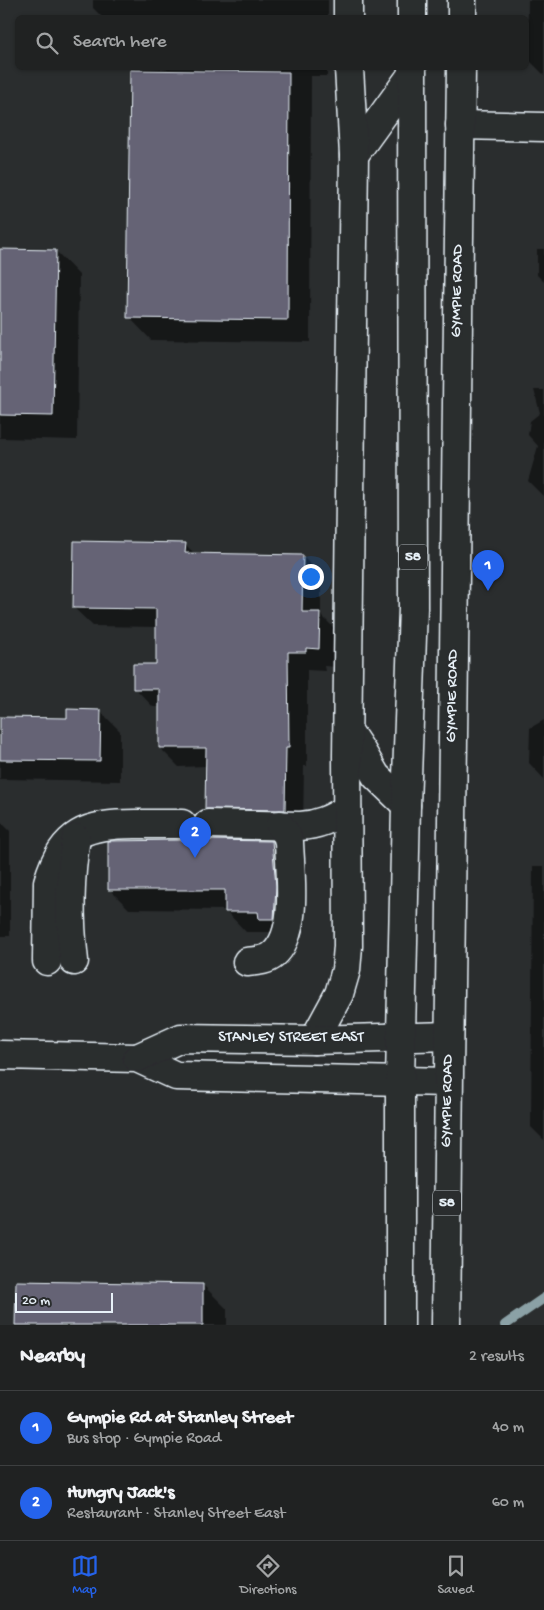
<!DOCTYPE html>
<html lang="en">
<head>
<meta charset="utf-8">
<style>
	body { margin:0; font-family:"Gochi Hand",sans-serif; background:#2d2f2f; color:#f1f3f6 }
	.scale { position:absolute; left:15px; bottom:12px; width:98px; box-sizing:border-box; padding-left:5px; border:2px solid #e8f1f8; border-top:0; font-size:14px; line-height:18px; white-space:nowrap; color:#e8f1f8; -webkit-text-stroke:4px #2a2d2e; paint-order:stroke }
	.you { position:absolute; left:310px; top:576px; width:18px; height:18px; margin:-12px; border:4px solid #fff; border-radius:50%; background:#1a73e8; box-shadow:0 0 0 8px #1a73e833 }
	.badge { display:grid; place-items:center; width:32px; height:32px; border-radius:50%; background:#2563eb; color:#fff; font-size:16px; font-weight:700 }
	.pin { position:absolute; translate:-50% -41px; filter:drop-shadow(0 1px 2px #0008) }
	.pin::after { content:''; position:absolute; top:26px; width:18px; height:15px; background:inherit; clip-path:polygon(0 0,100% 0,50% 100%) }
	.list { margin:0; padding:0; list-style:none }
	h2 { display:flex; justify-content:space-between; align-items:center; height:65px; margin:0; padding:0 20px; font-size:21px }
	h2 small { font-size:16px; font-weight:400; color:#a2a4a5 }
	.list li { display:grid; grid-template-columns:32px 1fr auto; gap:15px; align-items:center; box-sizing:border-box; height:75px; padding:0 20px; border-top:1px solid #3d3f40 }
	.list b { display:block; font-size:19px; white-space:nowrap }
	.list p { margin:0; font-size:16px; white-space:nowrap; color:#a2a4a5 }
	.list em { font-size:16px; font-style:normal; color:#a2a4a5 }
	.icon { flex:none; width:28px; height:28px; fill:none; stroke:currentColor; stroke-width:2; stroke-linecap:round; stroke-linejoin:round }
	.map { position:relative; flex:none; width:544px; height:1325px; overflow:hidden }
	.search { position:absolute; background:#202222; box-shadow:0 1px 4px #0004; left:15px; right:15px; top:15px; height:55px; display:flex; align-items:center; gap:12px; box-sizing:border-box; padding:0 18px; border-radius:8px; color:#a2a4a5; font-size:19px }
	.sheet { height:215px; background:#202222 }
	nav { display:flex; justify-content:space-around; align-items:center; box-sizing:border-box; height:70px; border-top:1px solid #3d3f40; background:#202222; font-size:14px; color:#a2a4a5 }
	nav a { display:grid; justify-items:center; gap:2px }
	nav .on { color:#2563eb }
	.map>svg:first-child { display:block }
</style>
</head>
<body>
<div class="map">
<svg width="544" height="1325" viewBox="0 0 544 1325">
	<rect width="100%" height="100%" fill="#2a2d2e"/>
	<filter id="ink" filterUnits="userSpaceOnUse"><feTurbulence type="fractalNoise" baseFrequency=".02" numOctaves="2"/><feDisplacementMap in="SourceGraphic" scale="10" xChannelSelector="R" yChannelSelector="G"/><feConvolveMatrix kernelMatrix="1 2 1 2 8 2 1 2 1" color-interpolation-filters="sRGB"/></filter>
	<g filter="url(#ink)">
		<g fill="#0007">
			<path d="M 93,0 L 328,0 L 328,18 L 103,18 L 93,8 Z"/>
			<path d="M 528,0 L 544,0 L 544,75 L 527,58 Z"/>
			<path d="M 131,68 L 327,68 L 327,76 L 311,76 L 310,342 L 151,340 L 129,317 Z"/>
			<path d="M 537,249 L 544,249 L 544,282 L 537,275 Z"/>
			<path d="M 0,251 L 56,251 L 79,275 L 77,440 L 0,438 Z"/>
			<path d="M 534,390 L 544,390 L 544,497 L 528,481 L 538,446 L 528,435 L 530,421 L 540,413 Z"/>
			<path d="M 185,544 L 195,554 L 302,556 L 321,575 L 321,615 L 338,632 L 338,667 L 324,666 L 325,671 L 307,670 L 307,766 L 304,766 L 303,828 L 225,827 L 207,809 L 207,766 L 179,767 L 160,748 L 160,707 L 153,707 L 135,688 L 158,665 L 158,627 L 93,626 L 74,608 Z"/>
			<path d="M 100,711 L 120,731 L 120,781 L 0,779 L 0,718 L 68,719 Z"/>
			<path d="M 544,720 L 544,779 L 529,763 L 530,728 Z"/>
			<path d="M 0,821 L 10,831 L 10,936 L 0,936 Z"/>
			<path d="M 200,839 L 207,841 L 272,842 L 292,863 L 273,932 L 246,932 L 226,911 L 226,910 L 129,909 L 109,889 L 182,841 Z"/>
			<path d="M 533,866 L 544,866 L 544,1140 L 531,1127 Z"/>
			<path d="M 203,1285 L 227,1309 L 227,1325 L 16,1325 Z"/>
		</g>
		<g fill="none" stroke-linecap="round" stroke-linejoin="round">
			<path stroke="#8ba1a6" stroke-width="10" d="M 505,1325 L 544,1298"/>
		</g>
		<g fill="#656375" stroke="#e8f1f8">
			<path d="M 130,70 L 289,72 L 288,320 L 127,318 Z"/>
			<path d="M 0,249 L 56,250 L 53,416 L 0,415 Z"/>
			<path d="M 74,541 L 186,543 L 185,553 L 303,555 L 302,612 L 320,612 L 319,649 L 306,648 L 306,652 L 288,652 L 289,748 L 286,748 L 285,810 L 205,809 L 206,748 L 159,748 L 159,689 L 133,689 L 133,664 L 156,664 L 156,609 L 73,608 Z"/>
			<path d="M 67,709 L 101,710 L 100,761 L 0,760 L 0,717 L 67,718 Z"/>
			<path d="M 195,832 L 200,838 L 208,840 L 272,841 L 276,886 L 274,919 L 259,919 L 258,912 L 225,912 L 225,890 L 108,890 L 108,841 L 182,840 L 189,838 Z"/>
			<path d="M 16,1281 L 203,1284 L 203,1325 L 15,1325 Z"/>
		</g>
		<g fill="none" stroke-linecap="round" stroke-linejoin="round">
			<defs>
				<g id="minor">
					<path d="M 348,18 L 348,0"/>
					<path d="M 460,125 L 544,127"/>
					<path d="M 354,155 L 411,76"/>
					<path d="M 348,731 L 362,752 L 376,776 L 406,805"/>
					<path d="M 208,824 L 300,826 C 318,825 331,819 347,809"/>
					<path d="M 47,961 L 48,882 C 62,832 87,824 135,824 C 151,824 166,824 182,824"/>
					<path d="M 74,961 C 69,919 69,879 76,838"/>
					<path d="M 247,962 C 255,961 266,961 273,955 C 299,933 290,873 289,842 L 287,835 L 280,825"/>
					<path d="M 314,1040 L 339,994 L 346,970 L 348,946 L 347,755 L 354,155 L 349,68"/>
					<path d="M 0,1055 L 137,1058 L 176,1076 L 448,1082"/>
					<path d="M 137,1058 L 181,1038 L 314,1040 L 449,1036"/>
				</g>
				<g id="highway">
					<path d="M 412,18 L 412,0"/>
					<path d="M 462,18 L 462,0"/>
					<path d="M 400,1325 L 400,1081 L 406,805 L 413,608 L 412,68"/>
					<path d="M 446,1325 L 461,68"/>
				</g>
			</defs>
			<use href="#minor" stroke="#e8f1f8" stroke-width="31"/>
			<use href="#highway" stroke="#e8f1f8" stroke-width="31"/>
			<use href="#minor" stroke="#2a2d2e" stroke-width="28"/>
			<use href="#highway" stroke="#2a2d2e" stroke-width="28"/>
		</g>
	</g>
	<g text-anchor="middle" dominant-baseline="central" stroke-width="4.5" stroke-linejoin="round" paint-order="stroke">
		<g fill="#2a2d2e" stroke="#afb6bb" stroke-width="1">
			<rect x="399" y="544.5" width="28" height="25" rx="4"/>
			<rect x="433" y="1190.5" width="28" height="25" rx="4"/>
		</g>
		<g font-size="15" font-weight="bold" fill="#e8f1f8">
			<text x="413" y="557">58</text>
			<text x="447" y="1203">58</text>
		</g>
		<g font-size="16" fill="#e8f1f8" stroke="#2a2d2e">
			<text transform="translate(458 291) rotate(-89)">GYMPIE ROAD</text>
			<text transform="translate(453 696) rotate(-89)">GYMPIE ROAD</text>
			<text x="291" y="1038">STANLEY STREET EAST</text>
			<text transform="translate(448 1101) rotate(-89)">GYMPIE ROAD</text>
		</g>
	</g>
</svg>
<div class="scale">20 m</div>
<div class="you"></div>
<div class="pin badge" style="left:488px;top:591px">1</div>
<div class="pin badge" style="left:195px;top:858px">2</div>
<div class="search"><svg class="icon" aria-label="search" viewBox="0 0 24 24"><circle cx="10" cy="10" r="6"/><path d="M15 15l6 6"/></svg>Search here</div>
</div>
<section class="sheet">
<h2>Nearby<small>2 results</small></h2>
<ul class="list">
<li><span class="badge">1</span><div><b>Gympie Rd at Stanley Street</b><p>Bus stop · Gympie Road</p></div><em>40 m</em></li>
<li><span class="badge">2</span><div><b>Hungry Jack's</b><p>Restaurant · Stanley Street East</p></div><em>60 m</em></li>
</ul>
</section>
<nav>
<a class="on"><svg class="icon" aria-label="map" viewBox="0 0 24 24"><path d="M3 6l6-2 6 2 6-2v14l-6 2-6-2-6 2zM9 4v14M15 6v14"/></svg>Map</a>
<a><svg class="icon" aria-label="directions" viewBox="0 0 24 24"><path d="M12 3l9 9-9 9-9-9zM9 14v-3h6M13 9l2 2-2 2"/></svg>Directions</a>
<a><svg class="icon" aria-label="saved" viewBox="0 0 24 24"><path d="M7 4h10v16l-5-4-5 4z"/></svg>Saved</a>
</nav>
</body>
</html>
